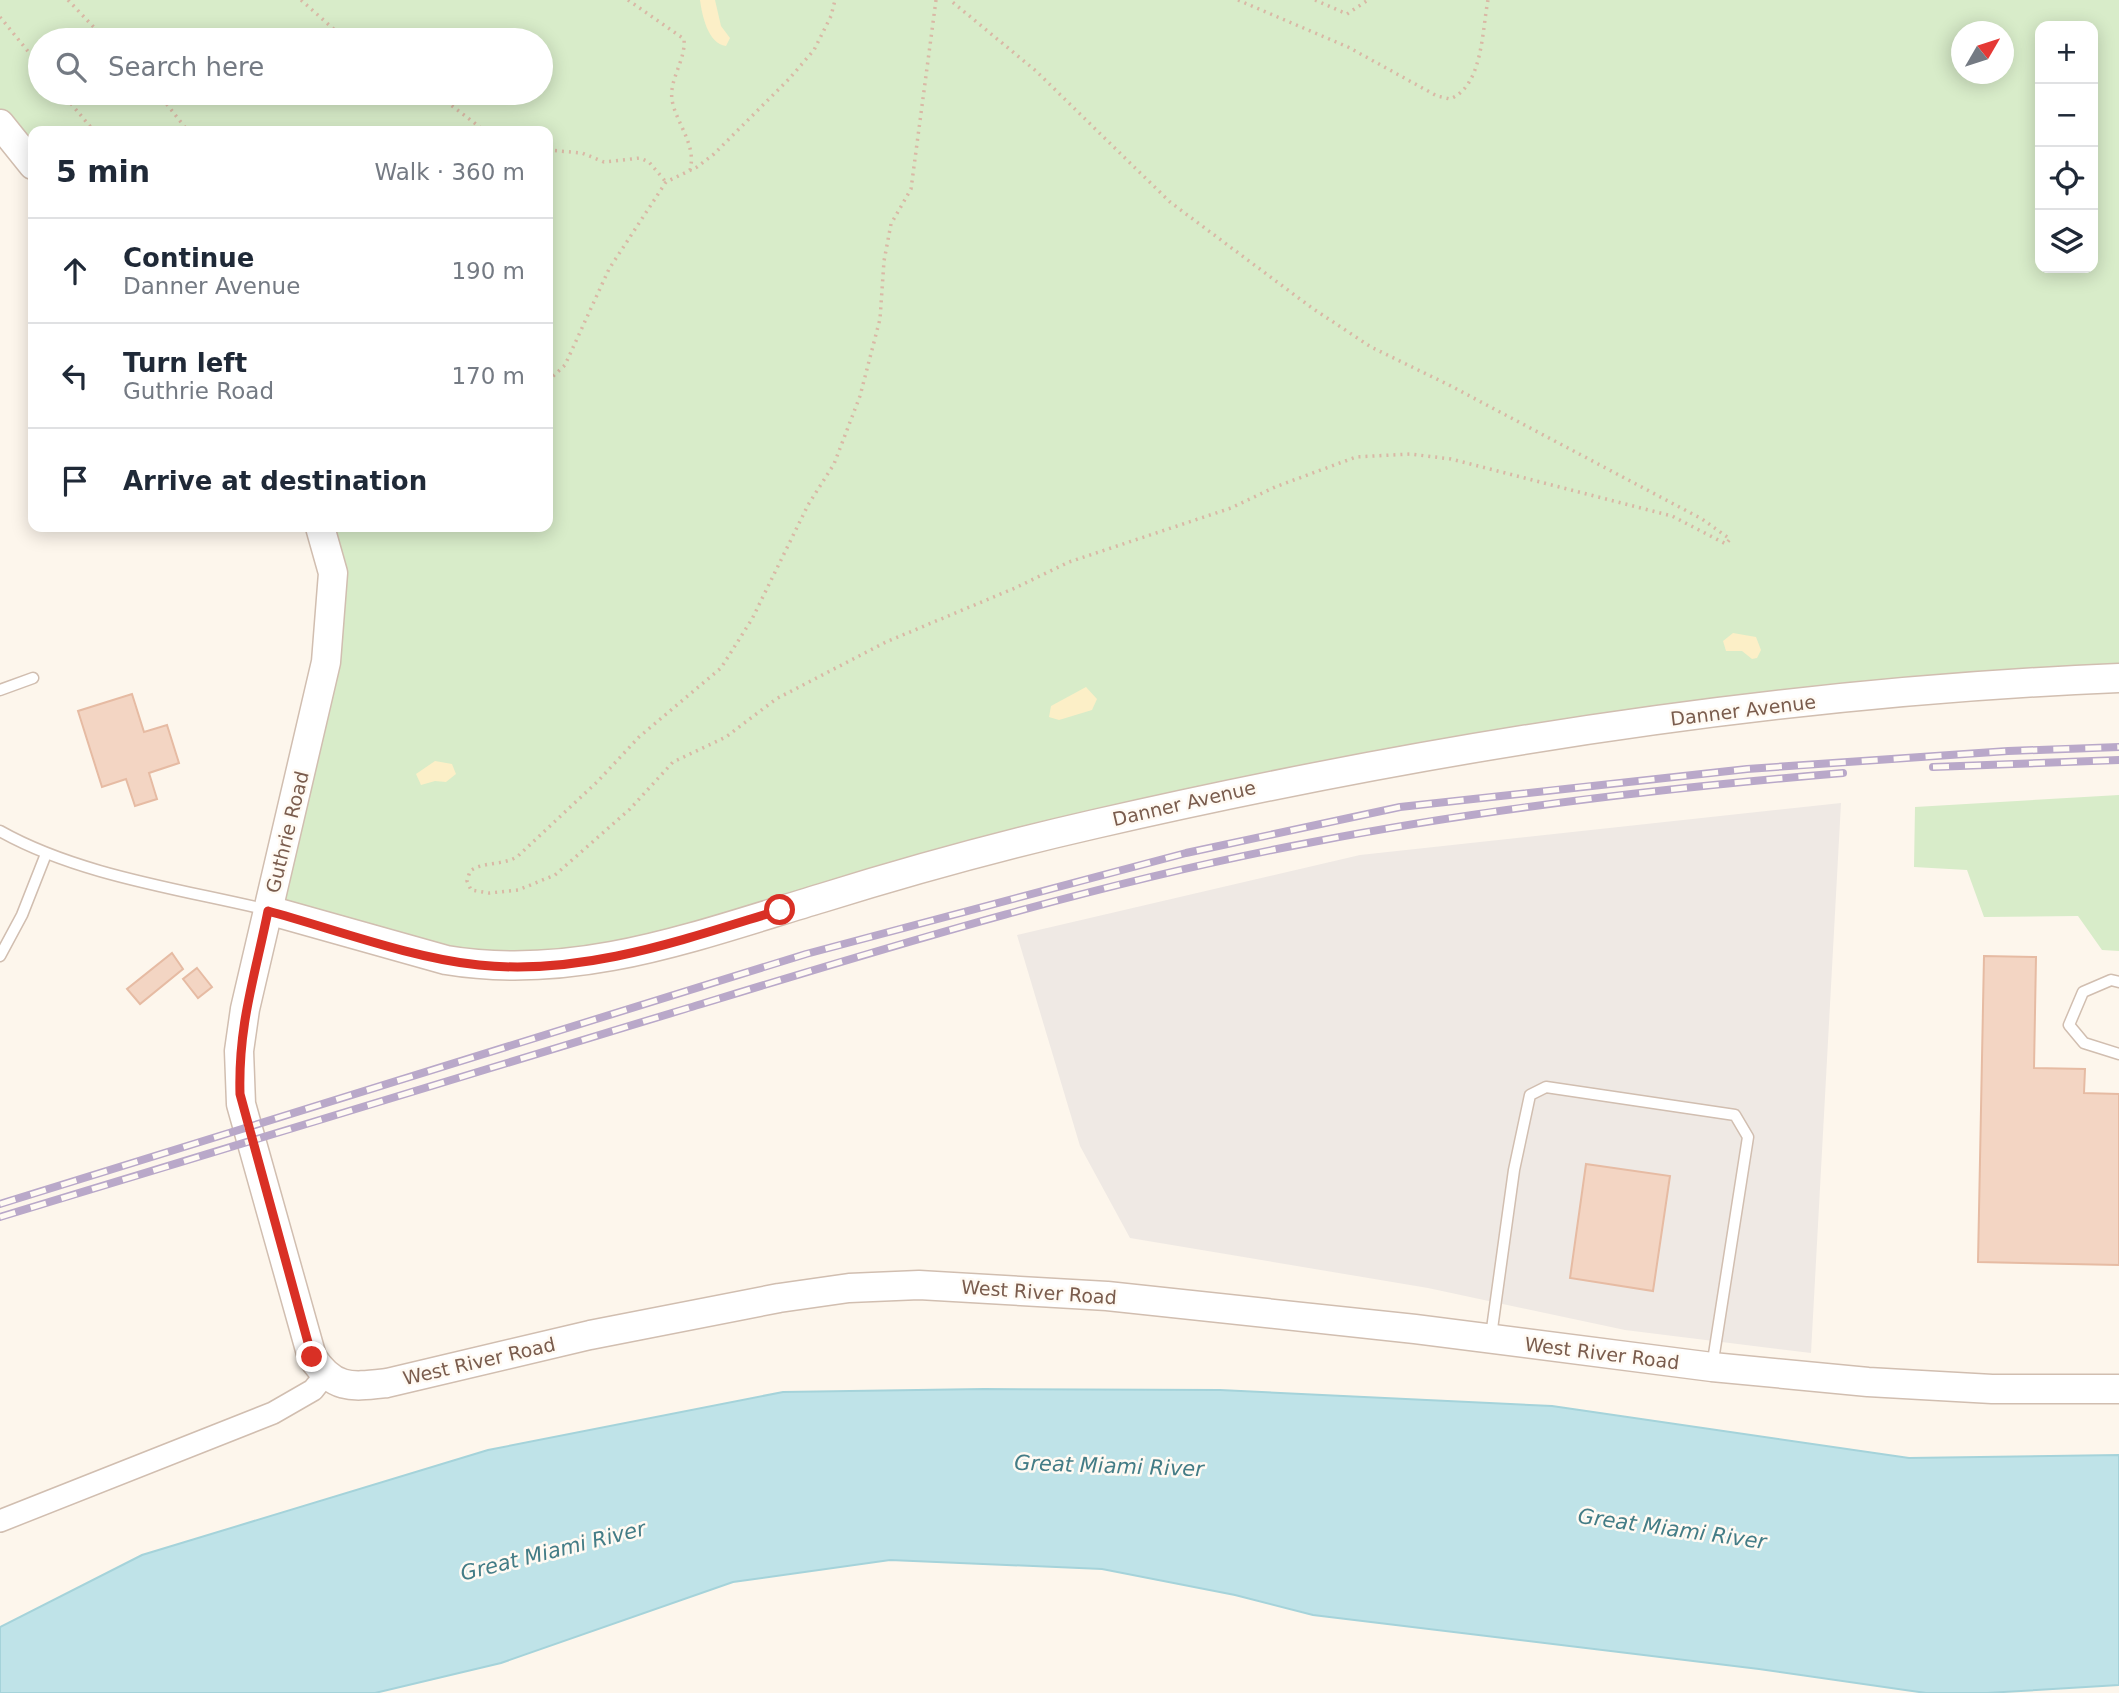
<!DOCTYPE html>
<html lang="en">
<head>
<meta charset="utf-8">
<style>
	body { margin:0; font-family:"DejaVu Sans",sans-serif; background:#f6f6f7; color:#1f2937 }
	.controls { position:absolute; right:21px; top:21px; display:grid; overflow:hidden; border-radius:14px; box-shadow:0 4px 18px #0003 }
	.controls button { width:63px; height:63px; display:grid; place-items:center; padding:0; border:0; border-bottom:2px solid #e0e1e3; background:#fff; color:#1f2937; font:35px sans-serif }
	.compass { position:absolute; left:1951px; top:21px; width:63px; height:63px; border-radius:50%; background:#fff; box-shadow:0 4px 18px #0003; rotate:51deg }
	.stop { position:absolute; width:21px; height:21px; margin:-16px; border:5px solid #d93025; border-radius:50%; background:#fff }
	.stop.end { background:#d93025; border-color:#fff; box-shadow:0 2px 7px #0008 }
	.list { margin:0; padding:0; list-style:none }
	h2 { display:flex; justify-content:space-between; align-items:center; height:91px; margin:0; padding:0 28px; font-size:30px }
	h2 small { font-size:23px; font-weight:400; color:#747a83 }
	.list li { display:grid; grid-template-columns:46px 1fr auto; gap:21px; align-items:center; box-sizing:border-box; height:105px; padding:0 28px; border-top:2px solid #e0e1e3 }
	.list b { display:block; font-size:26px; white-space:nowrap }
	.list p { margin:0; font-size:23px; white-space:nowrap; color:#747a83 }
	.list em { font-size:23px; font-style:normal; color:#747a83 }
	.icon { flex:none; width:38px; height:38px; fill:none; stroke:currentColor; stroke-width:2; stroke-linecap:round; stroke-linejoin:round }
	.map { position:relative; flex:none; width:2119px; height:1693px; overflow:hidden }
	.search { position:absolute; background:#fff; box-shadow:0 4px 18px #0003; left:28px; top:28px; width:525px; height:77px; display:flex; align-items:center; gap:18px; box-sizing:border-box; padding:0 24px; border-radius:38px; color:#747a83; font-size:26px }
	.panel { position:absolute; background:#fff; box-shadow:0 4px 18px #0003; left:28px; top:126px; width:525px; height:406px; border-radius:14px }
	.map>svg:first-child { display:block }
</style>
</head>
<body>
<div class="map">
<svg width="2119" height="1693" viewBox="0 0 2119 1693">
	<rect width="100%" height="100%" fill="#fdf6ec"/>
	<path fill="#efe9e4" d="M 1841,803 L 1811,1353 L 1625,1330 L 1428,1288 L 1130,1238 L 1080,1146 L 1017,935 L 1360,855 Z"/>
	<g fill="#d8ecc9" fill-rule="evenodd">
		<path d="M 0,0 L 2119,0 L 2119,678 L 1413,756 L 542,967 L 268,910 L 326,662 L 320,527 L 548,527 L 548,131 L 33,131 L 33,165 L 0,124 ZM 2040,26 L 2093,26 L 2093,268 L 2040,268 ZM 1962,32 L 2004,32 L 2004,74 L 1962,74 ZM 40,40 L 541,40 L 541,93 L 40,93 Z"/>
		<path d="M 2119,795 L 2119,951 L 2102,950 L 2078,916 L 1984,917 L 1967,870 L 1914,867 L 1915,807 Z"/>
	</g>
	<g fill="#fcefc7">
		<path d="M 700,0 L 715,0 L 721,26 L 730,38 L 726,46 C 708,44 702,15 700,0 Z"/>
		<path d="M 1733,633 L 1756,637 L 1761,650 L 1757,658 L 1752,659 L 1742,651 L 1726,651 L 1723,641 Z"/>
		<path d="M 1086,687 L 1097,699 L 1092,710 L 1059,720 L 1049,717 L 1051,706 Z"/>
		<path d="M 435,761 L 452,764 L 456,774 L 446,782 L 435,781 L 421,785 L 416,774 Z"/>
	</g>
	<path fill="#bfe3e8" stroke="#a5d3da" stroke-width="2" d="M 984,1389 L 1220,1390 L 1552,1406 L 1909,1458 L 2119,1455 L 2119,1685 L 1987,1693 L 1926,1693 L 1759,1669 L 1313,1615 L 1235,1595 L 1102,1569 L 890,1560 L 733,1582 L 501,1663 L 375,1693 L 0,1693 L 0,1627 L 142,1555 L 488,1450 L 783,1392 Z"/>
	<g fill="#f3d5c3" stroke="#e6bba3" stroke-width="2">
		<path d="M 132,694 L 144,732 L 167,725 L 179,763 L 149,773 L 157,799 L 135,806 L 126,779 L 102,787 L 78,711 Z"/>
		<path d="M 172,953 L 183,969 L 140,1004 L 127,989 Z"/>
		<path d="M 1984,956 L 2036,957 L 2034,1068 L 2085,1069 L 2084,1093 L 2119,1094 L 2119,1265 L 1978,1262 Z"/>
		<path d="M 197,968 L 212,987 L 198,998 L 183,979 Z"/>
		<path d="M 1586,1164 L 1670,1176 L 1653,1291 L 1570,1278 Z"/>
	</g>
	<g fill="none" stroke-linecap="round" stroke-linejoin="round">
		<defs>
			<g id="service">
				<path d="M 0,690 L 33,678"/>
				<path d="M 0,831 C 78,875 180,889 268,910"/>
				<path d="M 0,956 L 22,915 L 46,854"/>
				<path d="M 2119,982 L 2111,980 L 2083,992 L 2069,1025 L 2084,1043 L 2119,1054"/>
				<path d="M 1491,1336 L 1514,1170 L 1530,1095 L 1546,1087 L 1735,1115 L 1748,1137 L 1712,1367"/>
			</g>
			<path id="minor" d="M 0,1521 L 273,1413 L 313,1390 L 325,1375"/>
			<g id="tertiary">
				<path d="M 0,124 L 33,165"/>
				<path d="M 320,527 L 333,573 L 326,662 L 245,1009 L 239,1051 L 241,1104 L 312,1357 C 334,1390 351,1387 387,1383 L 590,1335 L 779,1298 L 849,1288 L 919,1285 L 1107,1296 L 1415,1329 L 1712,1367 L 1868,1382 L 1992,1389 L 2119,1389"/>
				<path d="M 268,910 L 446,960 C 577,982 698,935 822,898 C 912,870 1003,845 1095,824 C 1431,747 1774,692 2119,678"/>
			</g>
		</defs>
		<use href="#service" stroke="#d1beb0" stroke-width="13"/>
		<use href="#minor" stroke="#d1beb0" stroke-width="24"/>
		<use href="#tertiary" stroke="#d1beb0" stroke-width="31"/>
		<g stroke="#d9b8a5" stroke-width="3.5" stroke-dasharray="2 5" stroke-linecap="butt">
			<path d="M 68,0 L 106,40"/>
			<path d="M 301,0 L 346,40"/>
			<path d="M 628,0 L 684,39 C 686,60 669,79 672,100 C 676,123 697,145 690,170"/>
			<path d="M 936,0 L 911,189 L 891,224 L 884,261 L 880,319 L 860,396 L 834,464 L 808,505 L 752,619 L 721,668 L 639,737 L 597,782 L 518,856 C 503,866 484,861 470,871 L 467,881 L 471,890 L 489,893 L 518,890 L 555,875 L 630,809 L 673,762 L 726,737 L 776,699 L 886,642 L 1015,588 L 1069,562 L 1231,508 L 1275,487 L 1356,457 L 1410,454 L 1451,459 L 1672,516 L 1726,544 L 1730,539 L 1702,519 L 1449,385 L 1371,347 L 1312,308 L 1170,202 L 1036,71 L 950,0"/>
			<path d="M 1238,0 L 1348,47 L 1437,96 L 1450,99 C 1483,86 1482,30 1488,0"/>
			<path d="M 1315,0 L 1347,14 L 1368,0"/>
			<path d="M 0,17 L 40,66"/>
			<path d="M 62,93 L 94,131"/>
			<path d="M 158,93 L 188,131"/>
			<path d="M 435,93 L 485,131"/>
			<path d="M 548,150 L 582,153 L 604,162 L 640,158 L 649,162 L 666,182"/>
			<path d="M 548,381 L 565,365 L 609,269 L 666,182 L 697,167 L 714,154 L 789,79 L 814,50 L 831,16 L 835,0"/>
		</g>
		<use href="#service" stroke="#fff" stroke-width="10"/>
		<use href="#minor" stroke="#fff" stroke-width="21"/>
		<use href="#tertiary" stroke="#fff" stroke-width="28"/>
		<defs>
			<g id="rail">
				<path d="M 1933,767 L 2119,760"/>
				<path d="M 0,1204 L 806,954 L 1186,853 L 1400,807 L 1747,769 L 2008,751 L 2119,747"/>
				<path d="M 0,1217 C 229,1148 457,1078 685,1009 C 892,946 1100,882 1313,842 C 1488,808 1665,788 1843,773"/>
			</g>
		</defs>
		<use href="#rail" stroke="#b9a8c9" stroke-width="8"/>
		<use href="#rail" stroke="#fffaf3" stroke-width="5" stroke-dasharray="16" stroke-linecap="butt"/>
	</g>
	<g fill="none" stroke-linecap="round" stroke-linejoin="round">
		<path stroke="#d93025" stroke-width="9" d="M 312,1357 L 240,1094 C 238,1025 255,976 268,911 C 334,929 411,958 479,965 C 583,976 682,940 780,910"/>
	</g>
	<g text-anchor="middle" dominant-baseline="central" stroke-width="5" stroke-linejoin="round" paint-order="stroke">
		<g font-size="19" fill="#7a5c4d" stroke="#fffaf3">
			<text transform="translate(1743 710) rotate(-7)">Danner Avenue</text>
			<text transform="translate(1184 803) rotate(-13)">Danner Avenue</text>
			<text transform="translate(287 832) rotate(-76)">Guthrie Road</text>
			<text transform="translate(1039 1292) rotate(4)">West River Road</text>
			<text transform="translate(1602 1353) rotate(7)">West River Road</text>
			<text transform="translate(479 1361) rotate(-13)">West River Road</text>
		</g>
		<g font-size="21" font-style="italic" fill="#437c86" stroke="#fffaf3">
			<text transform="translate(1109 1466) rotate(2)">Great Miami River</text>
			<text transform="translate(1672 1529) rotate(8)">Great Miami River</text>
			<text transform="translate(553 1551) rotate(-14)">Great Miami River</text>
		</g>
	</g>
</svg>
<div class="controls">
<button>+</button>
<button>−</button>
<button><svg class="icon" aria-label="locate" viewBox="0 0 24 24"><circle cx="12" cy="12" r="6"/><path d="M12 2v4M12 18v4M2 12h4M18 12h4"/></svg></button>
<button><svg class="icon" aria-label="layers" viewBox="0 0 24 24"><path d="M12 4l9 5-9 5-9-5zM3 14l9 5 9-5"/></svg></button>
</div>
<svg class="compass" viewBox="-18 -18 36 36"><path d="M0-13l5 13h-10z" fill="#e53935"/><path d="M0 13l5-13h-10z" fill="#747a83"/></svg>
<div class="stop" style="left:780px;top:910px"></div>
<div class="stop end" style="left:312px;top:1357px"></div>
<div class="search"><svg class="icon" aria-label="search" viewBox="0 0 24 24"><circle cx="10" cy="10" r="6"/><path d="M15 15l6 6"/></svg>Search here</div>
<section class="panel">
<h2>5 min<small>Walk · 360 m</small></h2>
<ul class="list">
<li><svg class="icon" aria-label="ahead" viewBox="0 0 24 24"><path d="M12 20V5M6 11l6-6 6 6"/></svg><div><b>Continue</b><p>Danner Avenue</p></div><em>190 m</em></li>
<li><svg class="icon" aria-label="left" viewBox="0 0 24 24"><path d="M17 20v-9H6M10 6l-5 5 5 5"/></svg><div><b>Turn left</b><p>Guthrie Road</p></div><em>170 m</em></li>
<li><svg class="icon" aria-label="arrive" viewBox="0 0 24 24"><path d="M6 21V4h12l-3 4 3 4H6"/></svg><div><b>Arrive at destination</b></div></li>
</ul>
</section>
</div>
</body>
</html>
